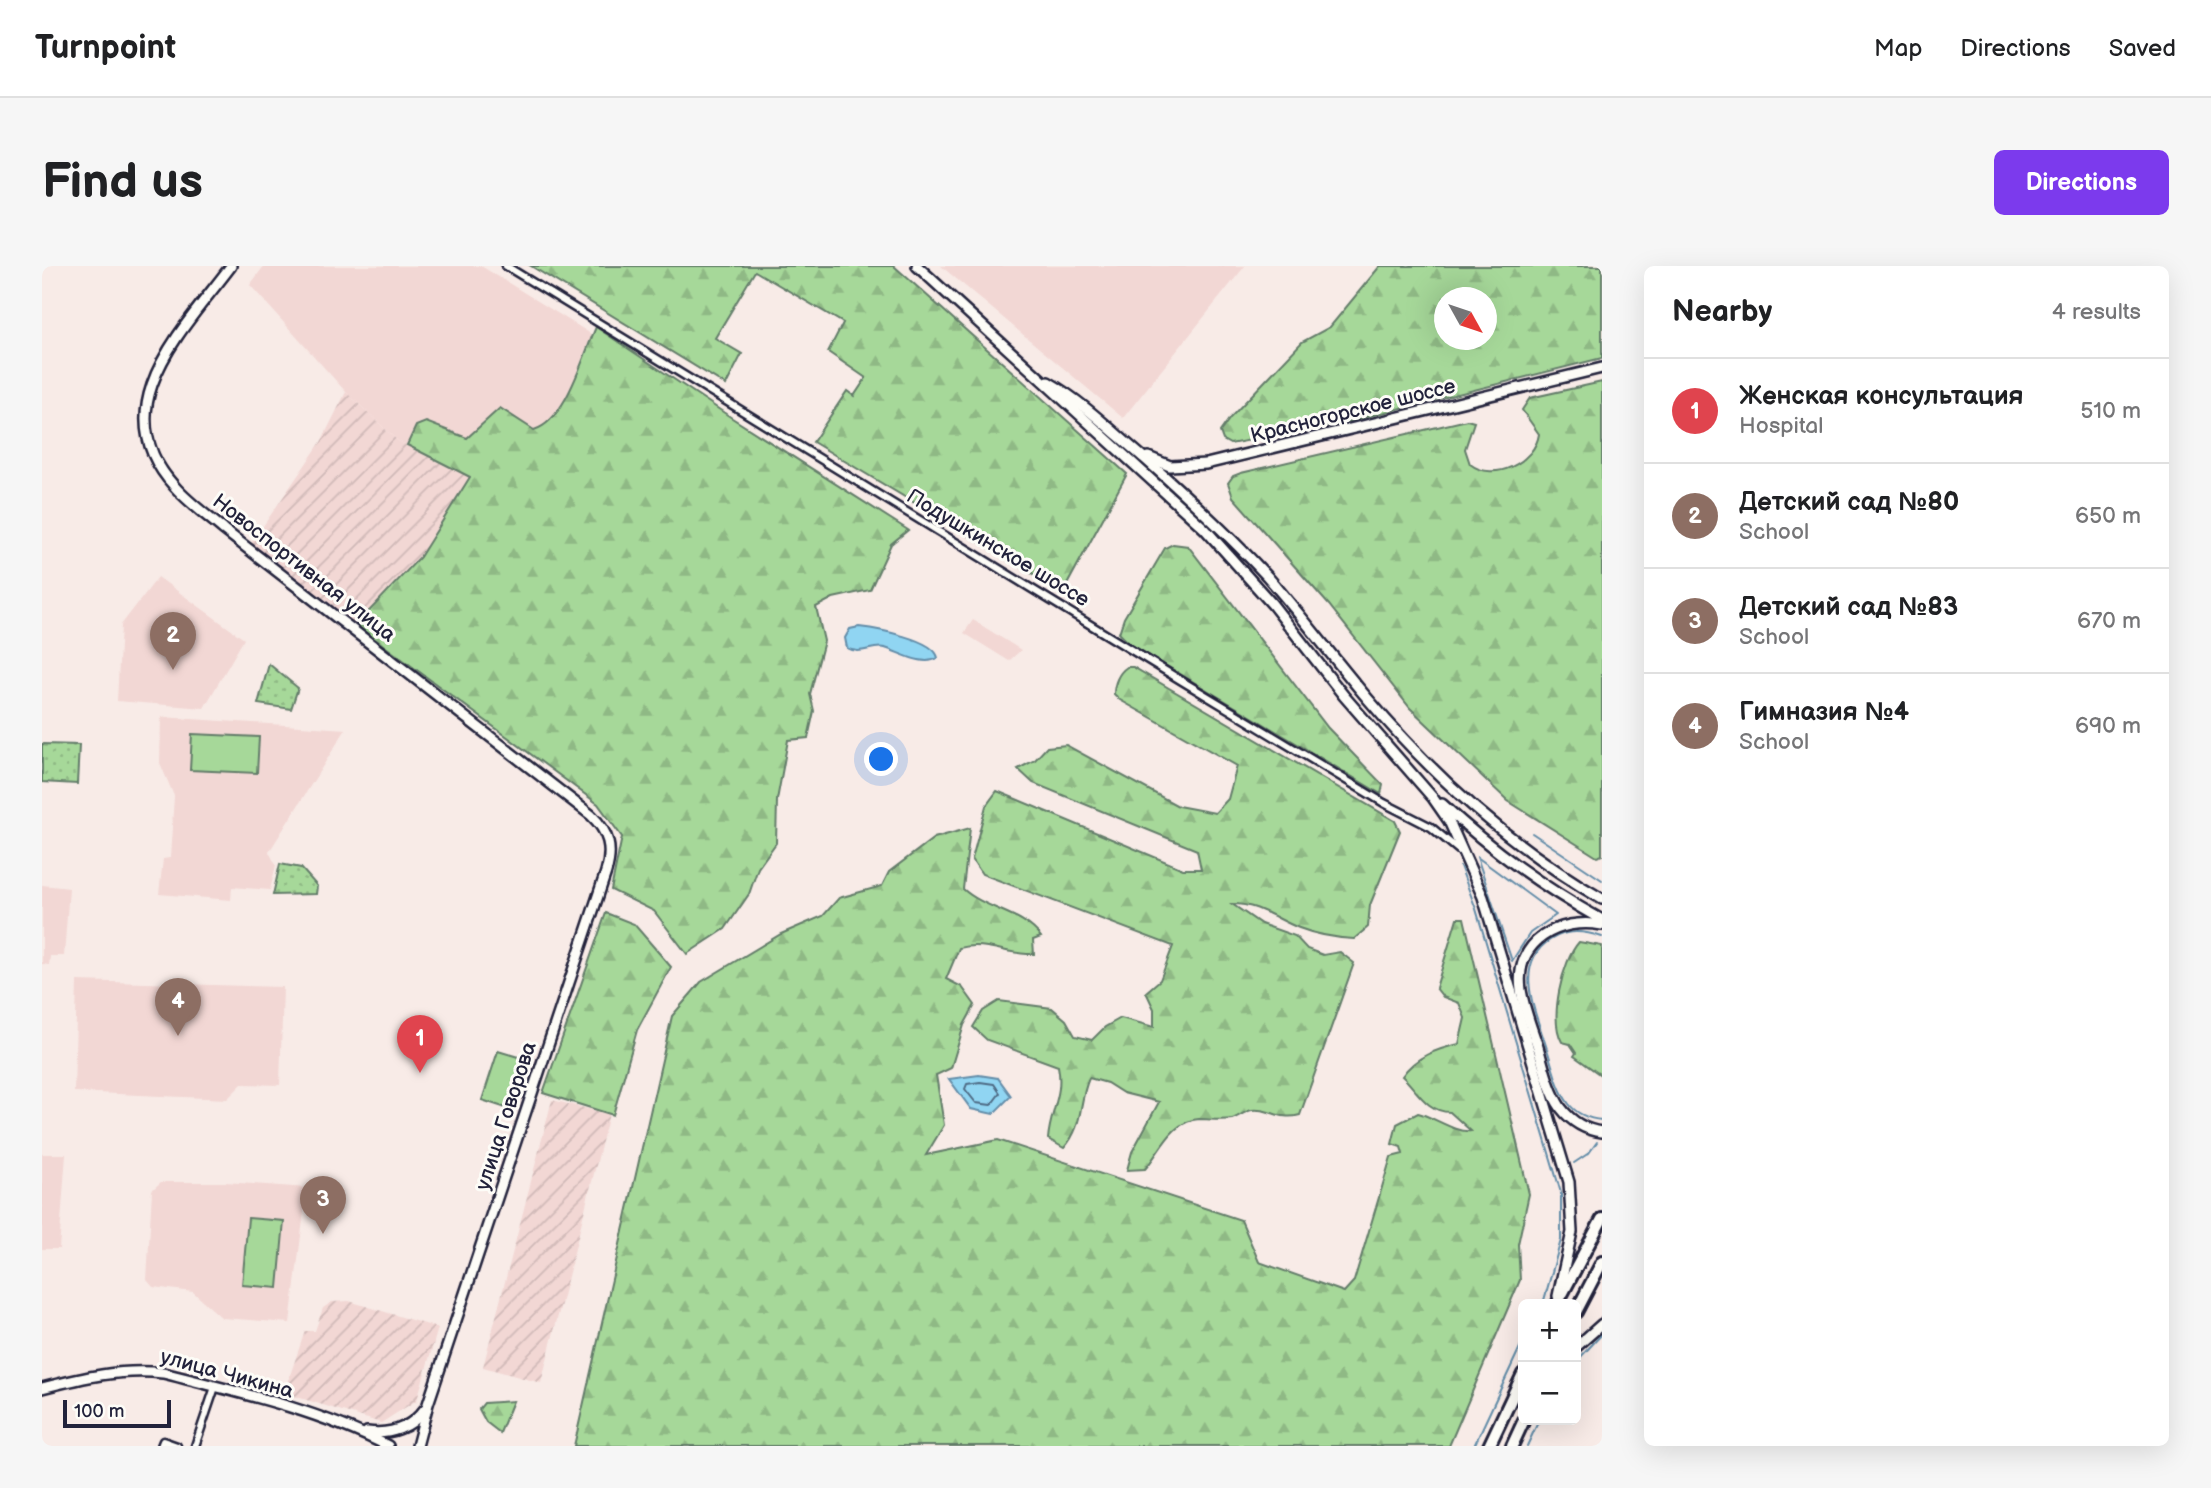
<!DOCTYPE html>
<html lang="en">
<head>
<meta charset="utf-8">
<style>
	body { margin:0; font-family:"Balsamiq Sans",sans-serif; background:#f6f6f6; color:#202124 }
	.controls { position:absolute; right:21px; bottom:21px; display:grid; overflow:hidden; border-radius:10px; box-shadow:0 7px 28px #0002 }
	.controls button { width:63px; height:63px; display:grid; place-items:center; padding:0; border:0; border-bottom:2px solid #e0e0e0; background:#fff; color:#202124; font:35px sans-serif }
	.compass { position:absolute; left:1392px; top:21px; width:63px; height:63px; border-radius:50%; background:#fff; box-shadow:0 7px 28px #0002; rotate:130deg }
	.scale { position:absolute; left:21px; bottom:18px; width:108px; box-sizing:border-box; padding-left:7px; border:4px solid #22223b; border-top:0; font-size:19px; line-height:24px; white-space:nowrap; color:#22223b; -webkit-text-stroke:5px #fdfcf7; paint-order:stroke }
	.you { position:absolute; left:840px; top:494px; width:24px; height:24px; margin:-18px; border:5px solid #fff; border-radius:50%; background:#1a73e8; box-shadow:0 0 0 10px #1a73e833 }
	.badge { display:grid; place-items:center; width:46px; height:46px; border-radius:50%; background:#7c3aed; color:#fff; font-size:23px; font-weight:700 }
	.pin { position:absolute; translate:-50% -58px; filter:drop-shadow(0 2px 4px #0008) }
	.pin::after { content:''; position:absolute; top:37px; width:24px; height:21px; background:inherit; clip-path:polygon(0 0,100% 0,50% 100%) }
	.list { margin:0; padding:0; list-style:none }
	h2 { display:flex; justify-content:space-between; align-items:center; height:91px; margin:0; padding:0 28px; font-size:30px }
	h2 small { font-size:23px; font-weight:400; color:#757577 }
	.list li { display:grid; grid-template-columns:46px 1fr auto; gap:21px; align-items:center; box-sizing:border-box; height:105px; padding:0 28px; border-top:2px solid #e0e0e0 }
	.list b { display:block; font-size:26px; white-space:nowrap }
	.list p { margin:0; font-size:23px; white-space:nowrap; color:#757577 }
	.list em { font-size:23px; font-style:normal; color:#757577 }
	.map { position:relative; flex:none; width:1560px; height:1180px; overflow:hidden; border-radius:10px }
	header { display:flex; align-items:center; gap:42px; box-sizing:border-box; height:98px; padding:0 35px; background:#fff; border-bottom:2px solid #e0e0e0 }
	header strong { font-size:33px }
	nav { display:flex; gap:38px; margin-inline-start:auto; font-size:24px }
	.intro { display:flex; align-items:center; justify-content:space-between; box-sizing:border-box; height:168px; padding:0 42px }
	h1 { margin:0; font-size:49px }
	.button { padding:18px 32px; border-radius:10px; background:#7c3aed; color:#fff; font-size:24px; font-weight:700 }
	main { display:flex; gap:42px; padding:0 42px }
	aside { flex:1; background:#fff; border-radius:10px; box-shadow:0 7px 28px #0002 }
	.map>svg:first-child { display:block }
</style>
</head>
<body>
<header>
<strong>Turnpoint</strong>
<nav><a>Map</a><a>Directions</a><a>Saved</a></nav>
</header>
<div class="intro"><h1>Find us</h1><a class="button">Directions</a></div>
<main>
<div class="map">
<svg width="1560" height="1180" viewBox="0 0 1560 1180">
	<defs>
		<pattern id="industrial-furrows" width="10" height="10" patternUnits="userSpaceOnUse" patternTransform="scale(1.75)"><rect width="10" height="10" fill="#f2d7d4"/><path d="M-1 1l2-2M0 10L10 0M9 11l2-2" fill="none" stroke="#cfb8b7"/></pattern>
		<pattern id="forest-firs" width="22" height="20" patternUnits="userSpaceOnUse" patternTransform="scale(1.75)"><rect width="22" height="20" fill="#a6d899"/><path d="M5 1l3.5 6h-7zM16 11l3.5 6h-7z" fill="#8fb985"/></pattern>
		<pattern id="park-dots" width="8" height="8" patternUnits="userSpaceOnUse" patternTransform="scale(1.75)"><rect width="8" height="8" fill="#a6d899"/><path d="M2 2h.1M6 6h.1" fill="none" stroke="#8fb985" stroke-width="1.8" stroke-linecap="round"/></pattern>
	</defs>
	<rect width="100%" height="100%" fill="#f8ebe7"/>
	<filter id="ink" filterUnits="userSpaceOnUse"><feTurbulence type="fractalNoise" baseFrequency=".0143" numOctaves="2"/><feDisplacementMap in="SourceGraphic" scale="14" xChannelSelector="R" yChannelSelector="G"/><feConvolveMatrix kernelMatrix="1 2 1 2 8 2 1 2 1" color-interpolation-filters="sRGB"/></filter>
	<g filter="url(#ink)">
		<g fill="#f2d7d4">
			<path d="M 222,0 L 439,0 L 554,71 L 532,123 L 504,166 L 428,210 L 356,175 L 304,126 L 208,19 Z"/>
			<path d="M 899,0 L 1203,0 L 1081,152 Z"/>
			<path d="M 116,311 L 202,373 L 162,442 L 75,435 L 79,359 Z"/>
			<path d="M 931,354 L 979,384 L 967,395 L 922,367 Z"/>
			<path d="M 119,451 L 304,463 L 227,586 L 234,599 L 228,624 L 190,621 L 189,634 L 117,628 L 121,593 L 128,592 L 132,530 L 118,497 Z"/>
			<path d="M 0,619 L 27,622 L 22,690 L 8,690 L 7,699 L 0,698 Z"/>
			<path d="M 35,715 L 241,721 L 238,819 L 200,818 L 185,833 L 32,826 Z"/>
			<path d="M 0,888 L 24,888 L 17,983 L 0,983 Z"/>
			<path d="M 119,916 L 183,916 L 265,922 L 248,1057 L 180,1052 L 151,1026 L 111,1021 L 105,1014 L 110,924 Z"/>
		</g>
		<g fill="url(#industrial-furrows)">
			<path d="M 304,126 L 356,175 L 428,210 L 378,291 L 314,359 L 208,279 L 279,176 Z"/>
			<path d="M 510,834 L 567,848 L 499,1117 L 441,1101 Z"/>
			<path d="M 307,1035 L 396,1062 L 375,1134 L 339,1157 L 242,1127 L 263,1065 L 273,1065 L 281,1042 L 290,1036 Z"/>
		</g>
		<g fill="#a6d899" stroke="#647d6a" stroke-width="2">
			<path d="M 150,468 L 217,471 L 215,507 L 148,504 Z"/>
			<path d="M 456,785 L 483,793 L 467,843 L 440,834 Z"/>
			<path d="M 206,952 L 242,955 L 236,1022 L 200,1019 Z"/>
		</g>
		<g fill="url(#forest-firs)" stroke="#647d6a" stroke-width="2" fill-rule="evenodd">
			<path d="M 489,0 L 852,0 L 1085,208 L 1021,326 L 771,176 L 805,125 L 812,130 L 824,112 L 786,86 L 801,57 L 713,5 L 673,72 L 700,88 L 684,119 Z"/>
			<path d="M 1338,0 L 1560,0 L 1560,92 L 1304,156 L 1188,178 L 1181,174 L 1178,166 L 1188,152 L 1260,76 L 1288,61 ZM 1402,32 L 1444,32 L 1444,74 L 1402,74 Z"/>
			<path d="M 554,61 L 690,152 L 866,264 L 849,278 L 828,324 L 791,332 L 774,341 L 782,375 L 768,428 L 772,445 L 766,472 L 746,474 L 735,534 L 734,577 L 716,602 L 707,628 L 683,663 L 645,688 L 612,645 L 569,624 L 580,571 L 556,538 L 314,359 L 378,291 L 428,211 L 365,179 L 374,160 L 384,156 L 425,172 L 458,142 L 492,164 C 524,155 541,90 554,61 Z"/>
			<path d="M 1560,116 L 1560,589 L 1555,591 L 1466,535 L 1368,442 L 1287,339 L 1191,231 L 1186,217 L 1191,210 L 1199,207 L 1425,154 L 1432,156 L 1423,183 L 1428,198 C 1452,217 1493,196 1497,168 L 1480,144 L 1488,132 Z"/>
			<path d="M 1131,278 L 1146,280 L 1286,462 L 1341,519 L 1339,528 L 1088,378 L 1077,367 L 1082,352 L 1123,282 Z"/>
			<path d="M 1085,401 L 1091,401 L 1353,555 L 1358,565 L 1328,639 L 1326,661 L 1312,673 C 1294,672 1275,669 1257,662 C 1234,653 1217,638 1190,638 L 1219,658 L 1253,670 L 1265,683 L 1281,689 L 1298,686 L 1312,697 L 1258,849 C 1237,855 1229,842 1210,844 C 1203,845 1197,851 1190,853 C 1179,855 1168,853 1157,853 C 1129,855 1119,885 1103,903 L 1085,904 L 1090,886 L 1117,836 L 1081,827 L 1065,817 L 1047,812 C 1036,838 1042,859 1022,882 L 1006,873 C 1008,845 1022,829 1016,800 L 945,774 L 931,761 L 941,745 L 957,735 L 1010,742 L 1024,754 L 1033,770 L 1050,774 L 1063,761 L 1079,752 L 1112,761 L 1112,743 L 1104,726 L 1118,714 L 1131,680 L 940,608 L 930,593 L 944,540 L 955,525 L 1141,603 L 1159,603 L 1155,584 L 991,517 L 976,503 L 993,494 L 1005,481 L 1024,479 L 1136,540 L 1173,547 L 1186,533 L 1195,500 L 1078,434 L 1072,428 C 1072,418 1076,407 1085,401 Z"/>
			<path d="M 928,562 L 921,623 C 944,644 981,646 999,671 L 991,674 L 992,688 C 965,689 944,675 917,682 L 904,713 L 920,721 L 933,739 L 922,759 L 909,802 L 894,809 L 902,859 L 884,889 L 956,874 L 1199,954 L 1217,996 L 1302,1026 L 1312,1015 L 1349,891 L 1361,888 L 1359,881 L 1350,878 L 1355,858 L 1376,847 C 1392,851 1413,867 1429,865 L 1408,846 C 1385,846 1375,824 1360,810 C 1373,791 1395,783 1417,778 L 1423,752 L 1417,737 L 1401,731 L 1394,722 L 1415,652 L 1422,652 L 1487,928 L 1476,978 L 1478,1014 L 1407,1180 L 532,1180 L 630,750 L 659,716 L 739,668 L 781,650 L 797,632 L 840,620 L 847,606 L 892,572 Z"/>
			<path d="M 564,647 L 592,658 L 629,701 L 595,764 L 571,849 L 501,827 Z"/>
			<path d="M 1537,676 L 1560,680 L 1560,810 L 1532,790 L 1534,787 L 1528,778 L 1520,776 C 1507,753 1520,695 1537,676 Z"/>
			<path d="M 471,1135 L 458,1167 L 444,1156 L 437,1143 L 442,1137 Z"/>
		</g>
		<g fill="url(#park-dots)" stroke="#647d6a" stroke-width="2">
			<path d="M 227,398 L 256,422 L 249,443 L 216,438 Z"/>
			<path d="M 0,478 L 37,479 L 35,518 L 0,516 Z"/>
			<path d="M 238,598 L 259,602 L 275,620 L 274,628 L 231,629 Z"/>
		</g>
		<g fill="#90d5f2" stroke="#648da9" stroke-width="2">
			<path d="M 817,361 C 834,363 893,373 896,392 C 881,401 859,387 843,382 C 829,379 819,390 805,382 L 803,372 L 808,363 Z"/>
			<path d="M 937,809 L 956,812 L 969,830 L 951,848 L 929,843 L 907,813 Z"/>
		</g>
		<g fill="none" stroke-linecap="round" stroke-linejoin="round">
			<path stroke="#4e6a84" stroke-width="2" d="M 938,816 L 952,818 L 958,827 L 949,839 L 934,837 L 923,823 L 925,818 Z"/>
			<g stroke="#648da9" stroke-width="2">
				<path d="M 1490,567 L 1560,614"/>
				<path d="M 1435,591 L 1514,649 L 1488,667 L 1470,695 Z"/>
				<path d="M 1418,600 L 1434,643 L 1519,927 L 1519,974 L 1501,1038"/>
				<path d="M 1560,671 C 1542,665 1525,663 1508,674 C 1469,699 1495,749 1505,783 C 1511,801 1515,823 1527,838 C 1535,848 1548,853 1560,854"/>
				<path d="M 1532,897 L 1547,887 L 1555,876"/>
				<path d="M 1534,1096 L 1560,1068"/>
				<path d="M 1432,1180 L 1481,1075"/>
				<path d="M 1485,1180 L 1497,1154"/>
			</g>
			<defs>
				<g id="street">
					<path d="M 464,0 L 1140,415 L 1342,537 L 1389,561 L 1419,586"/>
					<path d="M 119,1180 L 121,1175 L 135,1180"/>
					<path d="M 153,1180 L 173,1121"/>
				</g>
				<g id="secondary">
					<path d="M 189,0 C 141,64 60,142 133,221 C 147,237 166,250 182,264 L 549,549 C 567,566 571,583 564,606 L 386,1138 L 375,1180"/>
					<path d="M 875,0 L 1163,263 L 1230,338 L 1302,430 L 1391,532 L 1407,555 L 1441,631 L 1527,916 L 1530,966 L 1516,1030"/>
					<path d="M 1006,116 C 1041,136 1071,166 1102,192 C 1145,230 1186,268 1225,310 C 1260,350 1292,393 1326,433 C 1393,512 1470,581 1560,633"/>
					<path d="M 1106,191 L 1128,200 L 1164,198 L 1560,102"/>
					<path d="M 1400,538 C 1452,586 1498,619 1560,654"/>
					<path d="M 1560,659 C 1517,651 1472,675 1479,724 C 1482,743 1490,763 1496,781 C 1502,801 1507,825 1519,842 C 1529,855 1543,864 1560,866"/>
					<path d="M 1534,1081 L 1560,1058"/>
					<path d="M 0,1122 C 39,1112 80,1102 121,1107 C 196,1126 276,1144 346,1180"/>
					<path d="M 325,1166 C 348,1169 369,1162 383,1143"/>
				</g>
				<g id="highway">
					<path d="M 1515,1038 L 1560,953"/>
					<path d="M 1534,1046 L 1560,996"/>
					<path d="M 1447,1180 L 1481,1108"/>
					<path d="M 1470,1180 L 1482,1154"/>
				</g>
			</defs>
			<use href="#street" stroke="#22223b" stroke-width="11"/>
			<use href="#secondary" stroke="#22223b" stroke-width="14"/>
			<use href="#highway" stroke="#22223b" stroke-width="16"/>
			<use href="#street" stroke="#fdfcf7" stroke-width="6"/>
			<use href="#secondary" stroke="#fdfcf7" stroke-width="9"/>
			<use href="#highway" stroke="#fdfcf7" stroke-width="10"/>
		</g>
	</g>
	<g text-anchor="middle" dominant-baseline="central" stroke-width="6" stroke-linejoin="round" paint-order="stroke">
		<g font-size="21" fill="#22223b" stroke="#fdfcf7">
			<text transform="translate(1311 145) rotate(-14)">Красногорское шоссе</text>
			<text transform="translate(956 282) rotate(31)">Подушкинское шоссе</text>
			<text transform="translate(262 302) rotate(38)">Новоспортивная улица</text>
			<text transform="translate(464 850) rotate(-72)">улица Говорова</text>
			<text transform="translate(185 1108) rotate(15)">улица Чикина</text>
		</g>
	</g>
</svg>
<div class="controls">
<button>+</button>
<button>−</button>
</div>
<svg class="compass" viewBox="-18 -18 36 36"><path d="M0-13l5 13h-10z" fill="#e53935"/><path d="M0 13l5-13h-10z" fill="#757577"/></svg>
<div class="scale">100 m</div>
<div class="you"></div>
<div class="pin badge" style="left:378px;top:807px;background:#e0444e">1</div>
<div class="pin badge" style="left:131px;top:404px;background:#8d6e63">2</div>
<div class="pin badge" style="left:281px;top:968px;background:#8d6e63">3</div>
<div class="pin badge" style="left:136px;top:770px;background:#8d6e63">4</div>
</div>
<aside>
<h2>Nearby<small>4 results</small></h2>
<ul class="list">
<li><span class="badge" style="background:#e0444e">1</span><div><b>Женская консультация</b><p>Hospital</p></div><em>510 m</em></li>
<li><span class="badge" style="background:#8d6e63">2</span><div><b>Детский сад №80</b><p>School</p></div><em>650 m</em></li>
<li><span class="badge" style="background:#8d6e63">3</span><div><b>Детский сад №83</b><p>School</p></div><em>670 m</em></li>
<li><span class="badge" style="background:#8d6e63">4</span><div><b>Гимназия №4</b><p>School</p></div><em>690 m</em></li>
</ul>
</aside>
</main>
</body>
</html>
